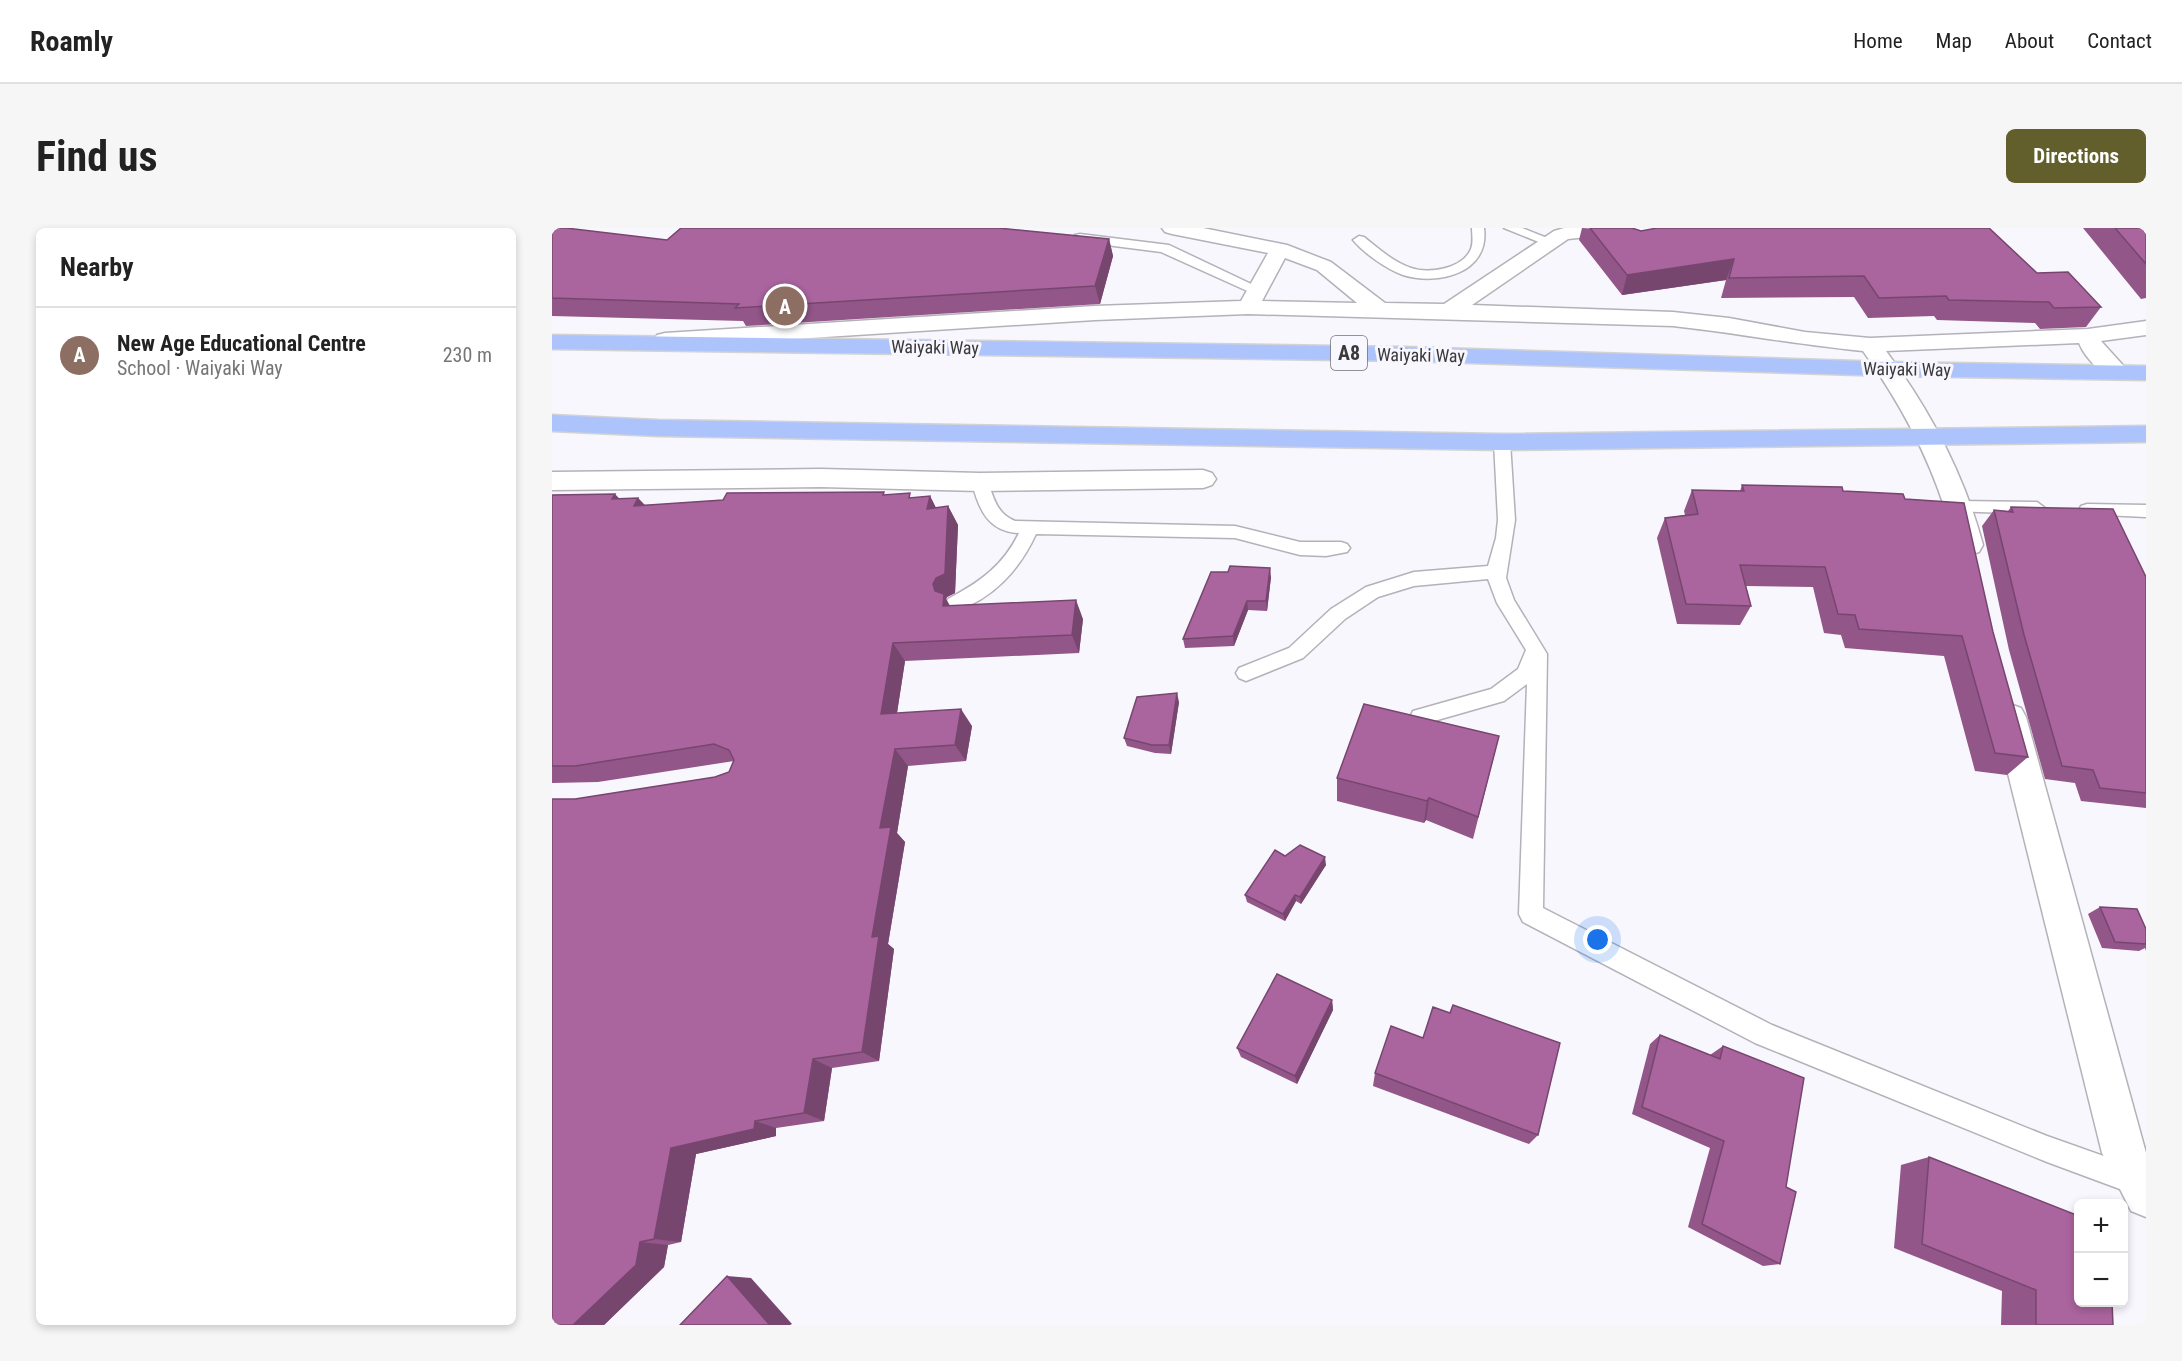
<!DOCTYPE html>
<html lang="en">
<head>
<meta charset="utf-8">
<style>
	body { margin:0; font-family:"Roboto Condensed",sans-serif; background:#f6f6f6; color:#222 }
	.controls { position:absolute; right:18px; bottom:18px; display:grid; overflow:hidden; border-radius:9px; box-shadow:0 3px 9px #0003 }
	.controls button { width:54px; height:54px; display:grid; place-items:center; padding:0; border:0; border-bottom:2px solid #e0e0e0; background:#fff; color:#222; font:30px sans-serif }
	.you { position:absolute; left:1046px; top:712px; width:21px; height:21px; margin:-15px; border:4px solid #fff; border-radius:50%; background:#1a73e8; box-shadow:0 0 0 9px #1a73e833 }
	.badge { display:grid; place-items:center; width:39px; height:39px; border-radius:50%; background:#625f2c; color:#fff; font-size:20px; font-weight:700 }
	.pin { position:absolute; translate:-50% -50%; border:3px solid #fff; box-shadow:0 2px 6px #0006 }
	.list { margin:0; padding:0; list-style:none }
	h2 { display:flex; justify-content:space-between; align-items:center; height:78px; margin:0; padding:0 24px; font-size:26px }
	h2 small { font-size:20px; font-weight:400; color:#767676 }
	.list li { display:grid; grid-template-columns:39px 1fr auto; gap:18px; align-items:center; box-sizing:border-box; height:96px; padding:0 24px; border-top:2px solid #e0e0e0 }
	.list b { display:block; font-size:22px; white-space:nowrap }
	.list p { margin:0; font-size:20px; white-space:nowrap; color:#767676 }
	.list em { font-size:20px; font-style:normal; color:#767676 }
	.map { position:relative; flex:none; width:1594px; height:1097px; overflow:hidden; border-radius:9px }
	header { display:flex; align-items:center; gap:36px; box-sizing:border-box; height:84px; padding:0 30px; background:#fff; border-bottom:2px solid #e0e0e0 }
	header strong { font-size:28px }
	nav { display:flex; gap:33px; margin-inline-start:auto; font-size:21px }
	.intro { display:flex; align-items:center; justify-content:space-between; box-sizing:border-box; height:144px; padding:0 36px }
	h1 { margin:0; font-size:42px }
	.button { padding:15px 27px; border-radius:9px; background:#625f2c; color:#fff; font-size:21px; font-weight:700 }
	main { display:flex; gap:36px; padding:0 36px }
	aside { flex:1; background:#fff; border-radius:9px; box-shadow:0 3px 9px #0003 }
	.map>svg:first-child { display:block }
</style>
</head>
<body>
<header>
<strong>Roamly</strong>
<nav><a>Home</a><a>Map</a><a>About</a><a>Contact</a></nav>
</header>
<div class="intro"><h1>Find us</h1><a class="button">Directions</a></div>
<main>
<aside>
<h2>Nearby<small></small></h2>
<ul class="list">
<li><span class="badge" style="background:#8d6e63">A</span><div><b>New Age Educational Centre</b><p>School · Waiyaki Way</p></div><em>230 m</em></li>
</ul>
</aside>
<div class="map">
<svg width="1594" height="1097" viewBox="0 0 1594 1097">
	<rect width="100%" height="100%" fill="#f9f7fe"/>
	<g fill="none" stroke-linecap="round" stroke-linejoin="round">
		<defs>
			<g id="service">
				<path d="M 920,0 L 932,0 C 938,45 886,58 851,47 C 834,41 812,25 801,12 L 807,8 L 812,9 C 826,20 841,34 859,40 C 876,46 909,41 918,23 C 922,16 920,7 920,0 Z"/>
				<path d="M 952,0 L 970,0 L 1005,14 L 1004,17 L 994,17 Z"/>
				<path d="M 528,6 L 617,17 L 714,63 L 712,66 L 702,66 L 609,24 L 523,13 L 523,7 Z"/>
				<path d="M 950,209 L 958,214 L 963,292 L 954,350 L 962,372 L 995,426 L 991,680 L 1220,797 L 1495,908 L 1594,943 L 1594,963 L 1584,967 L 1495,934 L 1203,815 L 971,694 L 967,686 L 975,456 L 952,473 L 868,497 L 861,495 L 858,489 L 861,483 L 939,461 L 966,441 L 974,422 L 945,375 L 936,351 L 862,358 L 826,369 L 793,391 L 751,430 L 694,453 L 687,450 L 684,445 L 687,440 L 737,420 L 779,381 L 814,359 L 862,344 L 936,338 L 944,310 L 946,292 L 942,214 Z"/>
				<path d="M 428,248 C 443,253 436,282 463,293 L 683,298 L 748,314 L 789,314 L 795,316 L 798,320 L 795,324 L 774,328 L 748,327 L 683,310 L 484,306 C 468,341 441,371 403,383 L 396,381 L 394,376 L 396,371 C 428,354 451,338 467,305 C 436,304 426,280 420,254 Z"/>
				<path d="M 1406,273 L 1485,274 L 1493,280 L 1485,286 L 1400,283 L 1398,279 Z"/>
				<path d="M 1535,276 L 1594,277 L 1594,289 L 1529,286 L 1527,282 L 1529,278 Z"/>
			</g>
			<g id="minor">
				<path d="M 610,0 L 651,0 L 735,17 L 779,34 L 833,75 L 892,76 L 1002,3 L 1012,0 L 1073,0 L 1070,4 L 1063,6 L 1016,11 L 920,77 L 1121,84 L 1177,90 L 1253,104 L 1318,110 L 1536,101 L 1594,93 L 1594,107 L 1549,113 L 1578,145 L 1574,150 C 1556,155 1534,132 1527,115 L 1334,123 C 1378,182 1412,246 1431,317 L 1427,324 L 1417,327 L 1407,324 L 1403,317 C 1386,245 1354,183 1311,123 C 1247,117 1185,105 1121,98 L 696,86 L 543,92 L 113,119 L 105,117 L 102,112 L 105,107 L 113,105 L 543,78 L 689,73 L 716,25 L 620,6 L 613,4 ZM 733,30 L 765,42 L 805,75 L 710,73 Z"/>
				<path d="M 269,241 L 428,245 L 651,242 L 660,245 L 664,251 L 660,257 L 651,260 L 428,263 L 269,259 L 0,262 L 0,244 Z"/>
				<path d="M 1458,476 L 1469,480 L 1474,489 L 1594,925 L 1594,989 L 1579,983 L 1550,925 L 1442,489 L 1447,480 Z"/>
			</g>
			<g id="trunk">
				<path d="M 0,107 L 854,119 L 1337,134 L 1594,138 L 1594,152 L 1337,148 L 854,133 L 0,121 Z"/>
				<path d="M 0,187 L 106,192 L 950,206 L 1594,198 L 1594,214 L 950,222 L 106,208 L 0,203 Z"/>
			</g>
		</defs>
		<use href="#service" stroke="#b4b1b8" stroke-width="3"/>
		<use href="#minor" stroke="#b4b1b8" stroke-width="3"/>
		<use href="#trunk" stroke="#d4d3d4" stroke-width="3"/>
		<use href="#service" fill="#fff" fill-rule="evenodd"/>
		<use href="#minor" fill="#fff" fill-rule="evenodd"/>
		<use href="#trunk" fill="#acc3fc" fill-rule="evenodd"/>
	</g>
	<g fill="#925688">
		<path d="M 0,0 L 115,12 L 557,11 L 561,28 L 548,76 L 194,98 L 191,93 L 0,88 Z"/>
		<path d="M 1030,0 L 1089,3 L 1485,45 L 1549,79 L 1534,99 L 1488,101 L 1483,95 L 1385,92 L 1382,88 L 1316,90 L 1302,69 L 1169,70 L 1174,52 L 1070,67 L 1027,12 Z"/>
		<path d="M 1531,0 L 1594,0 L 1594,70 L 1589,71 Z"/>
		<path d="M 1190,257 L 1291,263 L 1353,271 L 1441,404 L 1476,529 L 1455,547 L 1423,543 L 1392,428 L 1293,420 L 1289,407 L 1272,405 L 1261,359 L 1194,358 L 1199,378 L 1188,397 L 1125,396 L 1105,310 L 1113,290 L 1133,287 L 1132,283 L 1140,262 L 1188,263 Z"/>
		<path d="M 0,267 L 67,270 L 86,270 L 93,277 L 334,267 L 360,270 L 378,268 L 384,280 L 396,278 L 406,297 L 403,365 L 395,369 L 394,371 L 398,378 L 531,391 L 527,425 L 353,433 L 345,485 L 420,498 L 414,533 L 356,538 L 345,605 L 353,614 L 336,716 L 342,721 L 327,833 L 280,840 L 272,893 L 224,900 L 224,908 L 144,926 L 129,1014 L 116,1017 L 112,1039 L 52,1097 L 23,571 L 163,549 L 177,544 L 182,533 L 46,554 L 0,555 Z"/>
		<path d="M 1459,279 L 1594,349 L 1594,580 L 1529,573 L 1523,555 L 1493,551 L 1457,422 L 1430,298 L 1442,282 L 1456,283 Z"/>
		<path d="M 676,344 L 719,349 L 715,383 L 696,382 L 682,418 L 633,420 L 631,411 Z"/>
		<path d="M 627,474 L 619,526 L 603,525 L 575,518 L 572,510 Z"/>
		<path d="M 947,508 L 921,611 L 874,592 L 872,595 L 785,573 L 785,550 Z"/>
		<path d="M 733,628 L 774,637 L 749,676 L 744,673 L 733,693 L 695,674 L 693,667 Z"/>
		<path d="M 1548,679 L 1594,701 L 1594,723 L 1593,720 L 1587,723 L 1550,720 L 1536,686 Z"/>
		<path d="M 780,772 L 781,782 L 745,856 L 689,829 L 685,820 Z"/>
		<path d="M 1108,807 L 1158,827 L 1171,818 L 1234,959 L 1228,1036 L 1211,1038 L 1136,999 L 1158,920 L 1080,886 L 1098,816 Z"/>
		<path d="M 823,845 L 986,907 L 977,916 L 821,858 Z"/>
		<path d="M 1377,929 L 1561,1097 L 1449,1097 L 1450,1063 L 1342,1020 L 1349,937 Z"/>
	</g>
	<g fill="#77466f">
		<path d="M 557,11 L 561,28 L 548,76 L 543,58 Z"/>
		<path d="M 1182,31 L 1174,52 L 1070,67 L 1075,47 Z"/>
		<path d="M 63,266 L 81,285 L 60,271 Z"/>
		<path d="M 378,268 L 388,288 L 375,281 Z"/>
		<path d="M 86,270 L 103,289 L 82,278 Z"/>
		<path d="M 396,278 L 406,297 L 403,365 L 395,369 L 394,371 L 402,385 L 402,397 L 383,363 L 381,356 L 384,350 Z"/>
		<path d="M 718,340 L 719,349 L 715,383 L 714,373 Z"/>
		<path d="M 524,372 L 531,391 L 527,425 L 520,407 Z"/>
		<path d="M 695,373 L 696,382 L 682,418 L 681,408 Z"/>
		<path d="M 341,415 L 353,433 L 342,504 L 329,486 Z"/>
		<path d="M 625,465 L 627,474 L 619,526 L 617,517 Z"/>
		<path d="M 409,481 L 420,498 L 414,533 L 403,517 Z"/>
		<path d="M 343,521 L 356,538 L 345,605 L 353,614 L 336,716 L 342,721 L 327,833 L 310,824 L 328,600 Z"/>
		<path d="M 877,570 L 874,592 L 872,595 L 875,573 Z"/>
		<path d="M 773,629 L 774,637 L 749,676 L 748,669 Z"/>
		<path d="M 743,667 L 744,673 L 733,693 L 731,686 Z"/>
		<path d="M 780,772 L 781,782 L 745,856 L 743,848 Z"/>
		<path d="M 261,831 L 280,840 L 272,893 L 252,885 Z"/>
		<path d="M 203,893 L 224,900 L 224,908 L 144,926 L 129,1014 L 102,1011 L 119,920 Z"/>
		<path d="M 88,1014 L 116,1017 L 112,1039 L 52,1097 L 21,1097 Z"/>
		<path d="M 175,1048 L 199,1050 L 240,1096 L 238,1097 L 216,1097 Z"/>
	</g>
	<g fill="#aa649e" stroke="#77466f" stroke-width="1.5">
		<path d="M 0,0 L 14,0 L 115,12 L 129,0 L 446,0 L 557,11 L 543,58 L 183,80 L 187,76 L 0,70 Z"/>
		<path d="M 1038,0 L 1080,0 L 1089,3 L 1105,0 L 1437,0 L 1485,45 L 1516,44 L 1549,79 L 1502,80 L 1497,74 L 1397,72 L 1394,68 L 1327,70 L 1312,48 L 1177,50 L 1182,31 L 1075,47 Z"/>
		<path d="M 1563,0 L 1594,0 L 1594,36 Z"/>
		<path d="M 1190,257 L 1290,259 L 1291,263 L 1351,266 L 1353,271 L 1412,275 L 1441,404 L 1476,529 L 1443,525 L 1410,408 L 1307,401 L 1303,387 L 1286,386 L 1273,339 L 1188,337 L 1199,378 L 1134,376 L 1113,290 L 1146,286 L 1140,262 L 1192,263 Z"/>
		<path d="M 332,264 L 331,267 L 358,265 L 357,270 L 378,268 L 375,281 L 396,278 L 393,346 L 384,350 L 381,356 L 383,363 L 392,366 L 391,378 L 524,372 L 520,407 L 341,415 L 329,486 L 409,481 L 403,517 L 343,521 L 328,600 L 339,599 L 320,709 L 327,708 L 310,824 L 261,831 L 252,885 L 203,893 L 202,901 L 119,920 L 102,1011 L 88,1014 L 84,1037 L 21,1097 L 0,1097 L 0,571 L 23,571 L 163,549 L 177,544 L 182,532 L 177,522 L 162,516 L 23,538 L 0,538 L 0,267 L 63,266 L 60,271 L 86,270 L 82,278 L 171,272 L 175,265 Z"/>
		<path d="M 1459,279 L 1561,281 L 1594,349 L 1594,565 L 1548,560 L 1541,542 L 1510,538 L 1472,407 L 1442,282 L 1461,284 Z"/>
		<path d="M 678,338 L 718,340 L 714,373 L 695,373 L 681,408 L 631,411 L 659,344 L 676,344 Z"/>
		<path d="M 625,465 L 617,517 L 600,517 L 572,510 L 585,469 Z"/>
		<path d="M 812,476 L 947,508 L 926,589 L 877,570 L 875,573 L 785,550 Z"/>
		<path d="M 748,617 L 773,629 L 748,669 L 743,667 L 731,686 L 693,667 L 723,622 L 733,628 Z"/>
		<path d="M 1548,679 L 1585,681 L 1594,701 L 1594,716 L 1563,714 Z"/>
		<path d="M 725,746 L 780,772 L 743,848 L 685,820 Z"/>
		<path d="M 901,777 L 1008,815 L 986,907 L 823,845 L 839,798 L 871,810 L 881,779 L 898,785 Z"/>
		<path d="M 1108,807 L 1168,831 L 1171,818 L 1252,850 L 1234,959 L 1244,964 L 1228,1036 L 1150,996 L 1172,913 L 1090,879 Z"/>
		<path d="M 1377,929 L 1527,988 L 1527,1074 L 1560,1074 L 1561,1097 L 1484,1097 L 1484,1062 L 1370,1016 Z"/>
		<path d="M 175,1048 L 217,1096 L 216,1097 L 128,1097 Z"/>
	</g>
	<g text-anchor="middle" dominant-baseline="central" stroke-width="6" stroke-linejoin="round" paint-order="stroke">
		<g font-size="18" fill="#3a393c" stroke="#f9f7fe">
			<text transform="translate(383 119) rotate(1)">Waiyaki Way</text>
			<text transform="translate(869 127) rotate(1)">Waiyaki Way</text>
			<text transform="translate(1355 141) rotate(1)">Waiyaki Way</text>
		</g>
		<rect fill="#f9f7fe" stroke="#737276" stroke-width="1.5" x="779" y="108" width="36" height="34" rx="4.5"/>
		<g font-size="20" font-weight="bold" fill="#3a393c">
			<text x="797" y="125">A8</text>
		</g>
	</g>
</svg>
<div class="controls">
<button>+</button>
<button>−</button>
</div>
<div class="you"></div>
<div class="pin badge" style="left:233px;top:78px;background:#8d6e63">A</div>
</div>
</main>
</body>
</html>
